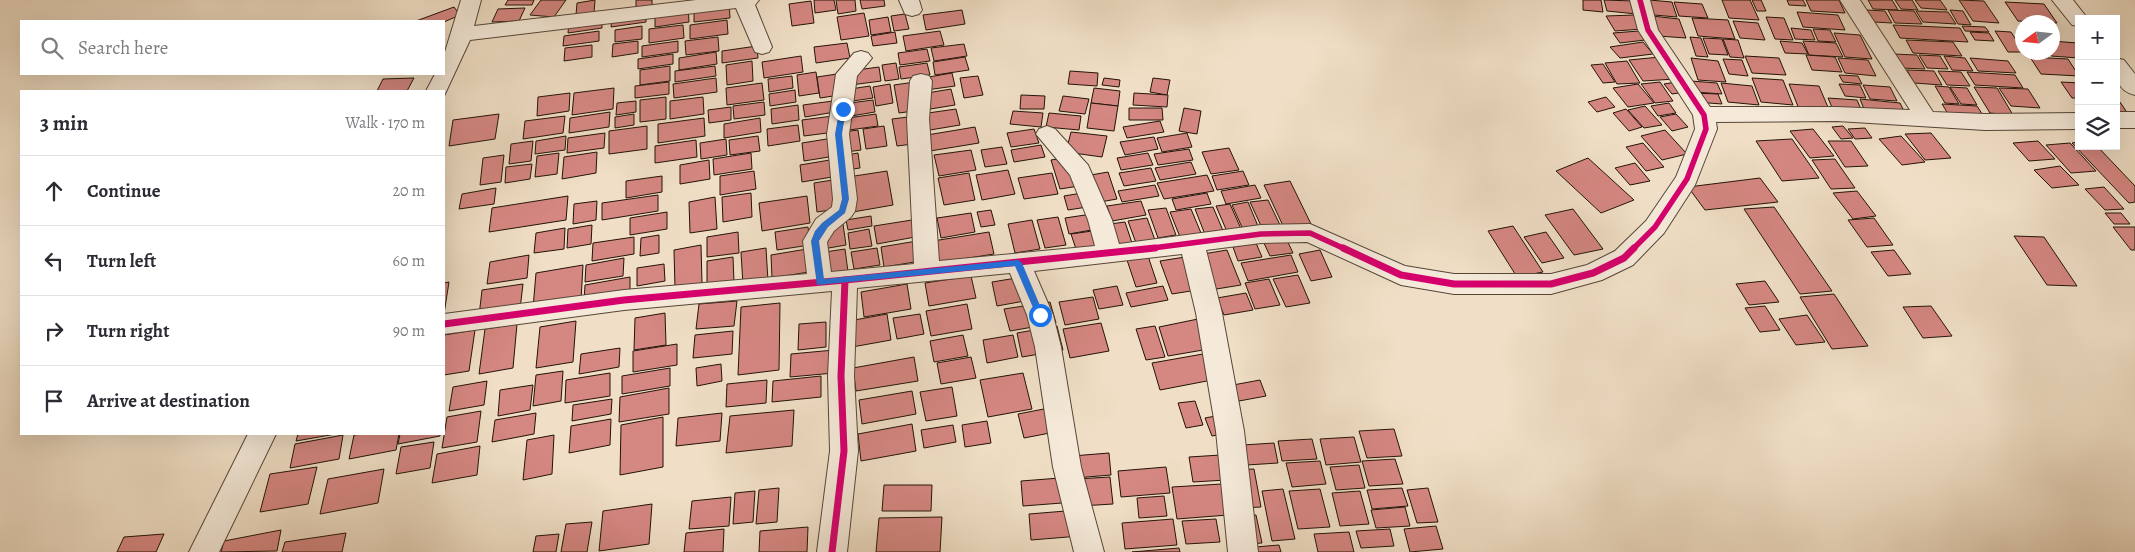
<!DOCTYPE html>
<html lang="en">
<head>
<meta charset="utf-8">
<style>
	body { margin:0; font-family:Alegreya,serif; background:#f7f7f7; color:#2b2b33 }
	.controls { position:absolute; right:15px; top:15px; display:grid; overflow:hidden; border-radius:0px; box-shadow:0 5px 20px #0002 }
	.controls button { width:45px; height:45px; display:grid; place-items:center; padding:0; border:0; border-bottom:1px solid #e1e1e2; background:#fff; color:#2b2b33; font:25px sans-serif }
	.compass { position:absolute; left:2015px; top:15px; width:45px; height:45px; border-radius:50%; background:#fff; box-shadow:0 5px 20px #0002; rotate:255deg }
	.stop { position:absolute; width:15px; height:15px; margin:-11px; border:4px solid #1a73e8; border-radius:50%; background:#fff }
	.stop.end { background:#1a73e8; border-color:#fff; box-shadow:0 1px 5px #0008 }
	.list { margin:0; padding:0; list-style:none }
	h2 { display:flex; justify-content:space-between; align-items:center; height:65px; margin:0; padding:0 20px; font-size:21px }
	h2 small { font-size:16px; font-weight:400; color:#7c7c81 }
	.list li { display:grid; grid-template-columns:32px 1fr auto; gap:15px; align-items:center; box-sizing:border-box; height:70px; padding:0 20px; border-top:1px solid #e1e1e2 }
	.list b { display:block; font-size:19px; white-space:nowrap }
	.list em { font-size:16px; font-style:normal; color:#7c7c81 }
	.icon { flex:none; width:28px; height:28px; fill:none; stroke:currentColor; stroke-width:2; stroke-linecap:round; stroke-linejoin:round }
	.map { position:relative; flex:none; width:2135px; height:552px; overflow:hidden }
	.search { position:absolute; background:#fff; box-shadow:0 5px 20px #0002; left:20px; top:20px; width:425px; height:55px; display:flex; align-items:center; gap:12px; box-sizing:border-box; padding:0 18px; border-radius:0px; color:#7c7c81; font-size:19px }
	.panel { position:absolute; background:#fff; box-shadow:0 5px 20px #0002; left:20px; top:90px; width:425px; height:345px; border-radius:0px }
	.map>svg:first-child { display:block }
</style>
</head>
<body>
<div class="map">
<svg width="2135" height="552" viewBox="0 0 2135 552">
	<rect width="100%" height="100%" fill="#f0dfc6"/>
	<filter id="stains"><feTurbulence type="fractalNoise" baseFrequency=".004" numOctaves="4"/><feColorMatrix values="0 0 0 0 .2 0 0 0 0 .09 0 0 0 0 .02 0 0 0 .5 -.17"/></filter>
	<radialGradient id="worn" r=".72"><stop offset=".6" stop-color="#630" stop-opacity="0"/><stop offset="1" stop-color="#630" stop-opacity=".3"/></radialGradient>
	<g fill="#d58782" stroke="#231309">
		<path d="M 508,0 L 534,0 L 532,5 L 505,5 Z"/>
		<path d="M 541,0 L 566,0 L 554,17 L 530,15 Z"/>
		<path d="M 595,0 L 594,13 L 576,15 L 577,3 Z"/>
		<path d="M 636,0 L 652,0 L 652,8 L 636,10 Z"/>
		<path d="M 814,0 L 834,0 L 836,10 L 815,13 Z"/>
		<path d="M 836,0 L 855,0 L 856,11 L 838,14 Z"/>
		<path d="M 860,0 L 884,0 L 885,6 L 862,9 Z"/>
		<path d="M 1583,0 L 1601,0 L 1603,12 L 1583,10 Z"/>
		<path d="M 1604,0 L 1634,1 L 1637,14 L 1607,11 Z"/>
		<path d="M 1649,0 L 1672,2 L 1677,17 L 1654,15 Z"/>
		<path d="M 1722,0 L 1750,0 L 1759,20 L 1729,18 Z"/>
		<path d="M 1752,0 L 1761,0 L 1766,11 L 1757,11 Z"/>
		<path d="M 1787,0 L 1803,0 L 1806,6 L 1789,5 Z"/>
		<path d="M 1806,0 L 1839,0 L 1845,13 L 1811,11 Z"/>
		<path d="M 1868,0 L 1892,0 L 1898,10 L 1873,9 Z"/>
		<path d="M 1895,0 L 1912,0 L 1918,10 L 1901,9 Z"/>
		<path d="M 1915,0 L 1940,0 L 1947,10 L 1921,8 Z"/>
		<path d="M 1959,0 L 1984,1 L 1999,23 L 1973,21 Z"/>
		<path d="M 811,1 L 814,23 L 792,26 L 789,4 Z"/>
		<path d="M 729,2 L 730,18 L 694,22 L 694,6 Z"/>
		<path d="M 1674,2 L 1702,4 L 1708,18 L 1679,16 Z"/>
		<path d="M 2005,2 L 2044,4 L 2057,23 L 2018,21 Z"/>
		<path d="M 688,6 L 689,22 L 655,27 L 655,11 Z"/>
		<path d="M 454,7 L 460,15 L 444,22 L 416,21 Z"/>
		<path d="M 525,8 L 519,21 L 492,22 L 498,9 Z"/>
		<path d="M 962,10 L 965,24 L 926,30 L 923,15 Z"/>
		<path d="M 1867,10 L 1885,11 L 1892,23 L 1874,22 Z"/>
		<path d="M 1888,10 L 1914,11 L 1922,24 L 1895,23 Z"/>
		<path d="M 1950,10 L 1963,11 L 1971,25 L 1958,24 Z"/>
		<path d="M 1916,11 L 1948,12 L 1956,24 L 1923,22 Z"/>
		<path d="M 646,12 L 646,22 L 611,27 L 612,16 Z"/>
		<path d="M 1797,12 L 1838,15 L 1845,30 L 1803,27 Z"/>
		<path d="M 864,13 L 869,36 L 841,40 L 837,17 Z"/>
		<path d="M 905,14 L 909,29 L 894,31 L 891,16 Z"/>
		<path d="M 1634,15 L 1643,29 L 1615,31 L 1606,16 Z"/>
		<path d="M 1652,16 L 1679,19 L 1686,38 L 1658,36 Z"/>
		<path d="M 602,17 L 602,28 L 568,33 L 569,22 Z"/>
		<path d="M 888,17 L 891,32 L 871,35 L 869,20 Z"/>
		<path d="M 1766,17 L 1784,18 L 1793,40 L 1775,39 Z"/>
		<path d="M 1692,18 L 1728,20 L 1735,39 L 1698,36 Z"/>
		<path d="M 727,20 L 728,34 L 690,39 L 690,25 Z"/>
		<path d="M 1733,21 L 1758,23 L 1765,40 L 1740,38 Z"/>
		<path d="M 683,25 L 684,38 L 649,43 L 649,29 Z"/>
		<path d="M 1893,25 L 1960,28 L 1968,42 L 1900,38 Z"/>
		<path d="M 642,26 L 642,39 L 615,42 L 615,30 Z"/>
		<path d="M 1962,26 L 1985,27 L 1989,32 L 1965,31 Z"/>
		<path d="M 1791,28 L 1811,30 L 1815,40 L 1795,39 Z"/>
		<path d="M 1813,29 L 1830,30 L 1836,42 L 1818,41 Z"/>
		<path d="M 599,31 L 599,41 L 563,46 L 564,36 Z"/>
		<path d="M 940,31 L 944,45 L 906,51 L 903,36 Z"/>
		<path d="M 1639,31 L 1645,40 L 1620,43 L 1613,33 Z"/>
		<path d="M 1995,31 L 2011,32 L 2022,49 L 2022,52 L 2008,52 Z"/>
		<path d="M 895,32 L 897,43 L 873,46 L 871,36 Z"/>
		<path d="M 1970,32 L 1989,33 L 1994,41 L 1975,40 Z"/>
		<path d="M 1834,33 L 1860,35 L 1872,59 L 1845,57 Z"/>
		<path d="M 718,37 L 719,51 L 686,55 L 685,41 Z"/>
		<path d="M 1690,37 L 1701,38 L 1708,57 L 1696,56 Z"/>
		<path d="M 1703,38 L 1722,39 L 1728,55 L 1709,54 Z"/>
		<path d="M 1723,39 L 1738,40 L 1744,58 L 1730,57 Z"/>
		<path d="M 1906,40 L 1953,42 L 1962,56 L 1913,53 Z"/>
		<path d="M 638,41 L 638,53 L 612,57 L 613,44 Z"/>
		<path d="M 678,41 L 678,52 L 642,57 L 642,46 Z"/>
		<path d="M 1780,41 L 1802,43 L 1808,54 L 1785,53 Z"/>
		<path d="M 1803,41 L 1836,43 L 1843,57 L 1809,55 Z"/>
		<path d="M 2052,41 L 2077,43 L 2079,58 L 2051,56 L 2048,52 L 2052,52 Z"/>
		<path d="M 1643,42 L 1653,54 L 1620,58 L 1610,47 Z"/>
		<path d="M 847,43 L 850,58 L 816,63 L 814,47 Z"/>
		<path d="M 964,44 L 967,56 L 934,61 L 931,48 Z"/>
		<path d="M 592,45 L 592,57 L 564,61 L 565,48 Z"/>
		<path d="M 757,46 L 758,58 L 722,63 L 722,51 Z"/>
		<path d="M 927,49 L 930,61 L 900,65 L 898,53 Z"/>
		<path d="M 716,52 L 717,64 L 679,70 L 679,58 Z"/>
		<path d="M 673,54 L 673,64 L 638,69 L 638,59 Z"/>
		<path d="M 1893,54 L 1917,55 L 1925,69 L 1901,68 Z"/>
		<path d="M 1806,55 L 1835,57 L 1842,72 L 1812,70 Z"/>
		<path d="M 1919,55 L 1940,56 L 1948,69 L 1927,68 Z"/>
		<path d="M 801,56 L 803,72 L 764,78 L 762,62 Z"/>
		<path d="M 1745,56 L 1779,58 L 1786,75 L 1752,73 Z"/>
		<path d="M 1944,56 L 1965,58 L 1973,71 L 1952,70 Z"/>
		<path d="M 965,57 L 969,70 L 935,75 L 933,62 Z"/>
		<path d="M 1660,57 L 1675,79 L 1643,81 L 1629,60 Z"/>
		<path d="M 2030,57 L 2068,59 L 2079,76 L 2041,74 Z"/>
		<path d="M 1691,58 L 1718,61 L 1726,82 L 1698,80 Z"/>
		<path d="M 1838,58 L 1868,60 L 1876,76 L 1845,73 Z"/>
		<path d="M 1970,58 L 2008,61 L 2016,73 L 1978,71 Z"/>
		<path d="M 1723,59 L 1742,60 L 1748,76 L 1729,74 Z"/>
		<path d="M 752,61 L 753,81 L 727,85 L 726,65 Z"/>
		<path d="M 1627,61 L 1640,83 L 1617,84 L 1605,63 Z"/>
		<path d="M 896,63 L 899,79 L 885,81 L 882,65 Z"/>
		<path d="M 927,63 L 930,75 L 901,79 L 899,67 Z"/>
		<path d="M 1603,64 L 1615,82 L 1603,83 L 1591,65 Z"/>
		<path d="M 670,66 L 670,81 L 640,85 L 640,70 Z"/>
		<path d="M 715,66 L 716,76 L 675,82 L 675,71 Z"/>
		<path d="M 879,67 L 881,81 L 851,85 L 849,71 Z"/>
		<path d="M 1907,70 L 1934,71 L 1942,85 L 1914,83 Z"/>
		<path d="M 1070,71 L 1098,73 L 1097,86 L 1068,84 Z"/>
		<path d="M 1938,71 L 1961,72 L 1970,86 L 1947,85 Z"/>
		<path d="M 816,72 L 819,93 L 799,96 L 797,75 Z"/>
		<path d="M 1967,72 L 2015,75 L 2023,88 L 1975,85 Z"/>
		<path d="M 952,73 L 955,86 L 926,90 L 923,78 Z"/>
		<path d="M 837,74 L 840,95 L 820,98 L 817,77 Z"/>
		<path d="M 1839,75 L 1858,76 L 1862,84 L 1843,82 Z"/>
		<path d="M 792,76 L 793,88 L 769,92 L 768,79 Z"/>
		<path d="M 978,76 L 983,95 L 964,98 L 960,78 Z"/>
		<path d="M 414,78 L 407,91 L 377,91 L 383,79 Z"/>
		<path d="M 716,78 L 717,92 L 674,98 L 673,84 Z"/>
		<path d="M 1104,78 L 1120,80 L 1119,87 L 1102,85 Z"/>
		<path d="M 1153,78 L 1170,80 L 1167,95 L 1150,92 Z"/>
		<path d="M 1752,78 L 1783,80 L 1793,105 L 1761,102 Z"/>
		<path d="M 1691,81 L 1717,83 L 1722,94 L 1695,92 Z"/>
		<path d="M 669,82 L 669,94 L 635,98 L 635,86 Z"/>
		<path d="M 915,82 L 921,110 L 899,113 L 894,85 Z"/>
		<path d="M 1660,82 L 1673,101 L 1655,103 L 1641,84 Z"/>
		<path d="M 1677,82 L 1686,92 L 1672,94 L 1664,84 Z"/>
		<path d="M 2061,82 L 2079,83 L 2079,98 L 2072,98 Z"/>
		<path d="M 762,83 L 764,100 L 727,105 L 726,88 Z"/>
		<path d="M 1721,83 L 1752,86 L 1759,105 L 1728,102 Z"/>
		<path d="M 890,84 L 893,103 L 876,106 L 873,87 Z"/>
		<path d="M 1638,84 L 1654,103 L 1628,107 L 1613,88 Z"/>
		<path d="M 1789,84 L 1819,86 L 1830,112 L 1799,109 Z"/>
		<path d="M 1839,84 L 1860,85 L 1866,98 L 1845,96 Z"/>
		<path d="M 1863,85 L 1890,87 L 1897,101 L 1870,99 Z"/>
		<path d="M 870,86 L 873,98 L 846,102 L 844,90 Z"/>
		<path d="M 1935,86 L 1949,87 L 1959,104 L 1945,103 Z"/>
		<path d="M 1950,87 L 1967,88 L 1977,105 L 1961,104 Z"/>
		<path d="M 1974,87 L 1997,88 L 2013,115 L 1990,113 Z"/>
		<path d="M 614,88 L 613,109 L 572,115 L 574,93 Z"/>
		<path d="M 1094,88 L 1120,91 L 1118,106 L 1091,103 Z"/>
		<path d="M 1999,88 L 2028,89 L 2040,108 L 2011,106 Z"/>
		<path d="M 951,89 L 955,105 L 924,110 L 921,94 Z"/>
		<path d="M 795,90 L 796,102 L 770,106 L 769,94 Z"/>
		<path d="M 570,93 L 569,111 L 537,116 L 538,97 Z"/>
		<path d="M 1134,93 L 1168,95 L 1167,107 L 1133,105 Z"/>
		<path d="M 1693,93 L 1718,94 L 1722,104 L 1696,102 Z"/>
		<path d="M 1021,95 L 1045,96 L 1044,109 L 1020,109 Z"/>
		<path d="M 1063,96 L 1089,99 L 1085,114 L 1059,111 Z"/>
		<path d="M 666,97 L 666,119 L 640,122 L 640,100 Z"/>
		<path d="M 703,97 L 704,114 L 670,119 L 670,101 Z"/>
		<path d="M 1606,97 L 1615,107 L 1597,112 L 1588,102 Z"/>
		<path d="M 1828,98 L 1857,100 L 1863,114 L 1834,112 Z"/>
		<path d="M 1860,99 L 1900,103 L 1907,117 L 1866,114 Z"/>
		<path d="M 873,100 L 875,112 L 845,117 L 843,104 Z"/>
		<path d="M 636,101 L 636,112 L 616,115 L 617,103 Z"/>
		<path d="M 833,101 L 835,112 L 805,117 L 803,105 Z"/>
		<path d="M 764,102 L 765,115 L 734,119 L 733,106 Z"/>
		<path d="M 2116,102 L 2120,102 L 2128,114 L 2116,113 Z"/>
		<path d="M 1091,103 L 1118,106 L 1114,131 L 1087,128 Z"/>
		<path d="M 1669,103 L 1676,113 L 1658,116 L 1651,106 Z"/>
		<path d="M 1942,104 L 1977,106 L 1986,120 L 1950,117 Z"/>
		<path d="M 798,105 L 799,120 L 772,124 L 771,109 Z"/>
		<path d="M 1645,106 L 1662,125 L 1644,128 L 1628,110 Z"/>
		<path d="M 731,107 L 731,120 L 709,123 L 708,110 Z"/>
		<path d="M 1129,108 L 1162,108 L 1163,120 L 1129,120 Z"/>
		<path d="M 1184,108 L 1201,111 L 1197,134 L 1179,131 Z"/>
		<path d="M 956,109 L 960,125 L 924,131 L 921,114 Z"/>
		<path d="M 1626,109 L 1642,127 L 1629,131 L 1613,113 Z"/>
		<path d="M 1013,111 L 1043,113 L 1041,127 L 1010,124 Z"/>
		<path d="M 610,112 L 609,127 L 569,133 L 570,118 Z"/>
		<path d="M 1049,113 L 1081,116 L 1079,130 L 1046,127 Z"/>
		<path d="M 499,114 L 495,139 L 449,146 L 453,120 Z"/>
		<path d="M 634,114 L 634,125 L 615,128 L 615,117 Z"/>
		<path d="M 876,114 L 878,126 L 842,131 L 840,119 Z"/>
		<path d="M 1676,114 L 1688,127 L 1672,131 L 1660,117 Z"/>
		<path d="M 565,116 L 563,133 L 523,139 L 525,121 Z"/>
		<path d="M 833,116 L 835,132 L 804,136 L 802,120 Z"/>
		<path d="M 908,117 L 913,144 L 897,146 L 892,119 Z"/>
		<path d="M 704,118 L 705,136 L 658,143 L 658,124 Z"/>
		<path d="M 760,118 L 761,132 L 724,138 L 724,124 Z"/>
		<path d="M 1160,121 L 1164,132 L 1127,138 L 1123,127 Z"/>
		<path d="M 798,125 L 800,141 L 768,146 L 767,129 Z"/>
		<path d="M 647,126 L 647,149 L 609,154 L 609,131 Z"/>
		<path d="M 884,126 L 887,146 L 866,149 L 863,129 Z"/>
		<path d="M 1843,126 L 1853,138 L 1841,139 L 1832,127 Z"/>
		<path d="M 975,127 L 979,143 L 930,151 L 927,135 Z"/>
		<path d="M 1865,128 L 1872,138 L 1855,139 L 1848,129 Z"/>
		<path d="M 1034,129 L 1039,143 L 1011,147 L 1007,133 Z"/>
		<path d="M 1813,129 L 1834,156 L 1810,158 L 1790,131 Z"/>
		<path d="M 858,130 L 861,150 L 846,152 L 843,132 Z"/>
		<path d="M 1665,130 L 1687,154 L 1662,160 L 1641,136 Z"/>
		<path d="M 1071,132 L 1107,136 L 1102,157 L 1066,152 Z"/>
		<path d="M 605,133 L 604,148 L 567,153 L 568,138 Z"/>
		<path d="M 1187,133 L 1192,147 L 1162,152 L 1157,138 Z"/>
		<path d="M 1931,133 L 1951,158 L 1925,160 L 1905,134 Z"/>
		<path d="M 566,136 L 565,150 L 535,154 L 536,141 Z"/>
		<path d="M 758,136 L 760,151 L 730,155 L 729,140 Z"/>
		<path d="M 1901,136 L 1925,162 L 1902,165 L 1879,139 Z"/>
		<path d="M 1154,137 L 1158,149 L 1125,155 L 1120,142 Z"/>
		<path d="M 833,138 L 835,156 L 804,161 L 802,143 Z"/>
		<path d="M 726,139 L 727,155 L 701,159 L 700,143 Z"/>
		<path d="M 1792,139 L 1819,178 L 1782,181 L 1756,141 Z"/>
		<path d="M 696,140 L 697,157 L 655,163 L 655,146 Z"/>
		<path d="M 533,141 L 531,161 L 509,164 L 511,144 Z"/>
		<path d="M 1828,141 L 1851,141 L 1868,166 L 1845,167 Z"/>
		<path d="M 2038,141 L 2055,159 L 2029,161 L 2013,143 Z"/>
		<path d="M 2079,142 L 2079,146 L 2097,146 L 2135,186 L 2135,202 L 2129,203 L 2072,143 Z"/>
		<path d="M 1643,143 L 1664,167 L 1646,171 L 1626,147 Z"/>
		<path d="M 2070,143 L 2096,171 L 2071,173 L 2046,145 Z"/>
		<path d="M 1041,145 L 1045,157 L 1014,162 L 1011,150 Z"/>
		<path d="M 1002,147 L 1007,164 L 985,167 L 981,150 Z"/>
		<path d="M 1229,148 L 1239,170 L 1211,174 L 1202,152 Z"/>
		<path d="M 1189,149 L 1193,160 L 1158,165 L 1154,154 Z"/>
		<path d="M 971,150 L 976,170 L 939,176 L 934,155 Z"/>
		<path d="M 597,152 L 596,173 L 562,179 L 564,157 Z"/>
		<path d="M 559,153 L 557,174 L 535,177 L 537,156 Z"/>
		<path d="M 751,153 L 752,169 L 714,175 L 713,159 Z"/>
		<path d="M 858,153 L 860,168 L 839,171 L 837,157 Z"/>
		<path d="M 1148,153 L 1153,165 L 1121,170 L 1117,158 Z"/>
		<path d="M 504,155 L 501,182 L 480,185 L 483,158 Z"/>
		<path d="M 1070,157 L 1079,186 L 1060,189 L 1051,160 Z"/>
		<path d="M 1588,158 L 1634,200 L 1601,213 L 1556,171 Z"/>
		<path d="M 1835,159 L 1855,188 L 1831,189 L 1812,160 Z"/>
		<path d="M 709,160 L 710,179 L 680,184 L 680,165 Z"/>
		<path d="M 830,160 L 832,177 L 802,182 L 800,165 Z"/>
		<path d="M 1191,162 L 1196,174 L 1160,180 L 1155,168 Z"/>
		<path d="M 1635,163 L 1650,181 L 1630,185 L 1615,168 Z"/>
		<path d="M 532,164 L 530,179 L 505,183 L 506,167 Z"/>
		<path d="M 2060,166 L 2079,185 L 2052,188 L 2034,170 Z"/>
		<path d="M 1151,168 L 1156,181 L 1124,186 L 1119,173 Z"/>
		<path d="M 1008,170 L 1015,194 L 982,200 L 976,175 Z"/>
		<path d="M 754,171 L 756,189 L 720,195 L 720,176 Z"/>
		<path d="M 887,171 L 893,205 L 853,212 L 848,177 Z"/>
		<path d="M 1243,171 L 1249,185 L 1217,190 L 1212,176 Z"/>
		<path d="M 1108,172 L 1117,199 L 1094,203 L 1085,176 Z"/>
		<path d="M 969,173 L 975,200 L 944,205 L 938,178 Z"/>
		<path d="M 1052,173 L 1058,194 L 1024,199 L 1018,178 Z"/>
		<path d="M 1207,175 L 1214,191 L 1164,199 L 1157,183 Z"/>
		<path d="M 662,176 L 662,192 L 626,198 L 626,181 Z"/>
		<path d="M 1760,178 L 1778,202 L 1705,210 L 1688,187 Z"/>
		<path d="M 839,179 L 843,208 L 817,212 L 814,183 Z"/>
		<path d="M 1290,181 L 1312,226 L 1285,230 L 1264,185 Z"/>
		<path d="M 1155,185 L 1159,196 L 1122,202 L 1118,191 Z"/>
		<path d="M 1255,185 L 1261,198 L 1226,204 L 1221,191 Z"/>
		<path d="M 2104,187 L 2124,209 L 2105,210 L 2085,189 Z"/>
		<path d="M 496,188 L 494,204 L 459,209 L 462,194 Z"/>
		<path d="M 1857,191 L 1876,216 L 1853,219 L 1833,193 Z"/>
		<path d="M 751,193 L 752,217 L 723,222 L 722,197 Z"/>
		<path d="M 1082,193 L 1087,207 L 1068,210 L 1064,196 Z"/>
		<path d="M 1207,193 L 1211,204 L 1176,210 L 1172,199 Z"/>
		<path d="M 658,195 L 658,211 L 602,220 L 602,203 Z"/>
		<path d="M 568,196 L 566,220 L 489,232 L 492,208 Z"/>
		<path d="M 807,196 L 810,223 L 762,231 L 759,203 Z"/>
		<path d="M 715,197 L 717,229 L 690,233 L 689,202 Z"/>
		<path d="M 1268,200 L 1280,225 L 1262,228 L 1250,202 Z"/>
		<path d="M 597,201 L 596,220 L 573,224 L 574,204 Z"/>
		<path d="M 1141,201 L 1146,215 L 1112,221 L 1107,206 Z"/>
		<path d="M 1248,202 L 1260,231 L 1245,234 L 1232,205 Z"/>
		<path d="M 1230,204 L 1242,231 L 1228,234 L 1216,206 Z"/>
		<path d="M 1213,207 L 1224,233 L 1206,237 L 1195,209 Z"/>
		<path d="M 1774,207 L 1832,291 L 1800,294 L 1744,209 Z"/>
		<path d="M 1166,208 L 1176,235 L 1158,238 L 1148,210 Z"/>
		<path d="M 1191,209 L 1201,233 L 1180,237 L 1170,212 Z"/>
		<path d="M 1573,209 L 1603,249 L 1574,255 L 1545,215 Z"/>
		<path d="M 991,210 L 995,225 L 981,227 L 977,212 Z"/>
		<path d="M 667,212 L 667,229 L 630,235 L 630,218 Z"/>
		<path d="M 971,213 L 975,232 L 941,238 L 937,218 Z"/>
		<path d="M 2105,213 L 2121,213 L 2130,224 L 2114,224 Z"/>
		<path d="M 1092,214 L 1097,229 L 1069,234 L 1065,218 Z"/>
		<path d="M 871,216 L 872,226 L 848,230 L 846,220 Z"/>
		<path d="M 1058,217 L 1066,245 L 1045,248 L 1037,220 Z"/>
		<path d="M 1147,218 L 1155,240 L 1136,243 L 1128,221 Z"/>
		<path d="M 1874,218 L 1893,245 L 1867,247 L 1848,220 Z"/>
		<path d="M 912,220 L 915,237 L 877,244 L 874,226 Z"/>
		<path d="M 1032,220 L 1040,249 L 1015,253 L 1008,224 Z"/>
		<path d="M 1125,222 L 1132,243 L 1118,246 L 1110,224 Z"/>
		<path d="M 843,224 L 846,245 L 823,249 L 820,228 Z"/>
		<path d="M 592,225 L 591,244 L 567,248 L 568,229 Z"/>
		<path d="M 1513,226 L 1543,272 L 1517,277 L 1488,231 Z"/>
		<path d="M 808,227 L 810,245 L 777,250 L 775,232 Z"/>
		<path d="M 2113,227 L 2135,227 L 2135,250 L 2131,250 Z"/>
		<path d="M 565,228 L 564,249 L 534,253 L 536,233 Z"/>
		<path d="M 869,229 L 872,246 L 850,249 L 848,233 Z"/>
		<path d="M 1106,229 L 1112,246 L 1077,252 L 1071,234 Z"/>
		<path d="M 738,232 L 739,253 L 707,257 L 707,237 Z"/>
		<path d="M 989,232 L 994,254 L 937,263 L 933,241 Z"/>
		<path d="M 1546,232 L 1564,258 L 1542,263 L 1524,237 Z"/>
		<path d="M 659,235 L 659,253 L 640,256 L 641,238 Z"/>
		<path d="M 2014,236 L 2044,237 L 2077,286 L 2047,285 Z"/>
		<path d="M 634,237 L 634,254 L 592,261 L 593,243 Z"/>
		<path d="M 1286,238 L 1293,253 L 1270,256 L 1263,241 Z"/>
		<path d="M 917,241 L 921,261 L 884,267 L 881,247 Z"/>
		<path d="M 1256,243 L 1262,257 L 1238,261 L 1233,247 Z"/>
		<path d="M 701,245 L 702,283 L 675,288 L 674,250 Z"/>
		<path d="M 766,248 L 768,281 L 743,285 L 741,252 Z"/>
		<path d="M 813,248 L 815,271 L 772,278 L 771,255 Z"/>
		<path d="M 877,248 L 880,265 L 854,269 L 851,252 Z"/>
		<path d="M 845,249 L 848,272 L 828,275 L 825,252 Z"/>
		<path d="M 1227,250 L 1241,285 L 1204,291 L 1191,256 Z"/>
		<path d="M 1320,250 L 1332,277 L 1311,281 L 1299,254 Z"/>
		<path d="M 1894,250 L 1911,274 L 1888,276 L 1871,252 Z"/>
		<path d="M 529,255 L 527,278 L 487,284 L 490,262 Z"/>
		<path d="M 1291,255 L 1298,272 L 1248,281 L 1241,263 Z"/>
		<path d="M 1148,256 L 1157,283 L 1136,287 L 1127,260 Z"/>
		<path d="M 733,257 L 734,282 L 707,287 L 707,261 Z"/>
		<path d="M 1185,257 L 1197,290 L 1172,294 L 1160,261 Z"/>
		<path d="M 624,258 L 623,276 L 585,282 L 586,265 Z"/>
		<path d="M 664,264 L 665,281 L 637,286 L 637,268 Z"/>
		<path d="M 583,265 L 581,300 L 533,308 L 536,273 Z"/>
		<path d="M 1035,275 L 1041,298 L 997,306 L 992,282 Z"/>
		<path d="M 1298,275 L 1310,303 L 1286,307 L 1273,279 Z"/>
		<path d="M 971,276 L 976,298 L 929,306 L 925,283 Z"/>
		<path d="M 630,277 L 630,296 L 584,303 L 585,285 Z"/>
		<path d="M 1269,279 L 1280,305 L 1255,309 L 1245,283 Z"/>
		<path d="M 1765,281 L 1779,302 L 1749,305 L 1736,284 Z"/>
		<path d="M 449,282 L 444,314 L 444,283 Z"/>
		<path d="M 523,284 L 520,309 L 479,316 L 482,290 Z"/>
		<path d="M 907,284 L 911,309 L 864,317 L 861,292 Z"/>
		<path d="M 1117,286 L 1123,305 L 1099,309 L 1093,290 Z"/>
		<path d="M 1163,286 L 1168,300 L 1131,307 L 1126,293 Z"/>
		<path d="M 1246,293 L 1253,310 L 1224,315 L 1217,298 Z"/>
		<path d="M 1834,294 L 1868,346 L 1832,349 L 1800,297 Z"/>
		<path d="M 1093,297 L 1099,319 L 1065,325 L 1059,302 Z"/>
		<path d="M 737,301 L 734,326 L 696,329 L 699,304 Z"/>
		<path d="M 1050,302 L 1056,323 L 1010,331 L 1004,309 Z"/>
		<path d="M 780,303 L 779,370 L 738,375 L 741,307 Z"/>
		<path d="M 967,304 L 972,329 L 931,336 L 926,311 Z"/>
		<path d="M 1765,306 L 1780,330 L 1760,332 L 1745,308 Z"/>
		<path d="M 1931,306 L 1952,336 L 1923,338 L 1903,307 Z"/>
		<path d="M 665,313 L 666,345 L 634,350 L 635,318 Z"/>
		<path d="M 887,314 L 891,340 L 852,347 L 849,321 Z"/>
		<path d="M 920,314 L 924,334 L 897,339 L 893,318 Z"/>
		<path d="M 1807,315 L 1825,342 L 1796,345 L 1779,319 Z"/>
		<path d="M 1198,319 L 1209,349 L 1168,356 L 1159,327 Z"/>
		<path d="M 576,321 L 573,362 L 536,368 L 540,327 Z"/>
		<path d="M 826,322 L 826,347 L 798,350 L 799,324 Z"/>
		<path d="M 1101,323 L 1109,351 L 1070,358 L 1063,329 Z"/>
		<path d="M 517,324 L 513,368 L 479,374 L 485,329 Z"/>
		<path d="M 1057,326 L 1063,350 L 1022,357 L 1017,333 Z"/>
		<path d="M 1155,326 L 1165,357 L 1146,360 L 1136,329 Z"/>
		<path d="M 475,330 L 469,371 L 444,375 L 444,335 Z"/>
		<path d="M 733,331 L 732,354 L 693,358 L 695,335 Z"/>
		<path d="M 963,335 L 968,356 L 934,362 L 930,341 Z"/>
		<path d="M 1013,335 L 1018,357 L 987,363 L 983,340 Z"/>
		<path d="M 677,344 L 677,365 L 633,372 L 633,351 Z"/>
		<path d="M 620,348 L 619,367 L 579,374 L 581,354 Z"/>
		<path d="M 834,350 L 834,373 L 790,377 L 791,354 Z"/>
		<path d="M 1203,354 L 1212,380 L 1160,390 L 1152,363 Z"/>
		<path d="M 914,357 L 918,381 L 856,391 L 853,368 Z"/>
		<path d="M 971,357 L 976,378 L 941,384 L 937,363 Z"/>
		<path d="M 721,364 L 722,381 L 697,386 L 696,368 Z"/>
		<path d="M 670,368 L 670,386 L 622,394 L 622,376 Z"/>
		<path d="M 563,371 L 561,401 L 533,406 L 536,375 Z"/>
		<path d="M 610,373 L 610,396 L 565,403 L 566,380 Z"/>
		<path d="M 1023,373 L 1032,409 L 988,417 L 980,380 Z"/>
		<path d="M 821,376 L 821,397 L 772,402 L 773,381 Z"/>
		<path d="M 767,380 L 766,403 L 726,407 L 727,384 Z"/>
		<path d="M 1260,380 L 1266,396 L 1239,401 L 1233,385 Z"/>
		<path d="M 487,381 L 484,405 L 449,411 L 453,387 Z"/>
		<path d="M 533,385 L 530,410 L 498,416 L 500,390 Z"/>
		<path d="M 952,387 L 957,416 L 926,421 L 920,392 Z"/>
		<path d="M 669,388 L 669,414 L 619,422 L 620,397 Z"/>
		<path d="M 912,391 L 916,414 L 862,424 L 859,400 Z"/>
		<path d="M 612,399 L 611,414 L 572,421 L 573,405 Z"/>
		<path d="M 1195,401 L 1203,425 L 1186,428 L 1178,403 Z"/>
		<path d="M 1049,408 L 1055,432 L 1024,438 L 1018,414 Z"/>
		<path d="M 794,410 L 792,446 L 726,453 L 730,416 Z"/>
		<path d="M 481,411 L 477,442 L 442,448 L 447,417 Z"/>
		<path d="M 536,413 L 534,434 L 492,442 L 495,420 Z"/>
		<path d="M 722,413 L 720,441 L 676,446 L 678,418 Z"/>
		<path d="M 1221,415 L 1227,433 L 1212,436 L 1205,418 Z"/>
		<path d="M 663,417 L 663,467 L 620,475 L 621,425 Z"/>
		<path d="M 611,419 L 610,445 L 569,453 L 571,426 Z"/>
		<path d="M 987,421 L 991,443 L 965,447 L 962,425 Z"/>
		<path d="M 912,424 L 916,451 L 861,461 L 858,434 Z"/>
		<path d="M 953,425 L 956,442 L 924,448 L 921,430 Z"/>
		<path d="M 1394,429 L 1402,456 L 1367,458 L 1359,431 Z"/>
		<path d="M 298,434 L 336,434 L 296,441 Z"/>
		<path d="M 363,434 L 399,434 L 396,450 L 349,459 L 354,435 Z"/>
		<path d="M 400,434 L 440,434 L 440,436 L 398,444 Z"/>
		<path d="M 343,435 L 339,459 L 290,468 L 295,444 Z"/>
		<path d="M 554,435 L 552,474 L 523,480 L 527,440 Z"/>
		<path d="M 1354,437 L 1361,462 L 1326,465 L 1320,439 Z"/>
		<path d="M 1312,439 L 1317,459 L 1282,461 L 1278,441 Z"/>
		<path d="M 434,442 L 430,468 L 396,474 L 401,447 Z"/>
		<path d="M 1274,443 L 1278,463 L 1247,465 L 1243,445 Z"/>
		<path d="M 480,446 L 477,475 L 432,483 L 437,454 Z"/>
		<path d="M 1109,453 L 1111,475 L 1075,478 L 1072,456 Z"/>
		<path d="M 1221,455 L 1226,480 L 1193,482 L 1189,457 Z"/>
		<path d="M 1395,459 L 1403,484 L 1369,486 L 1362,461 Z"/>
		<path d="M 1320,461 L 1326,484 L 1292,487 L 1286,463 Z"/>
		<path d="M 1359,465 L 1365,488 L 1336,490 L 1330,467 Z"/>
		<path d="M 317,467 L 308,504 L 260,512 L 270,474 Z"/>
		<path d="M 1166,467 L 1170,493 L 1121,497 L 1118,471 Z"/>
		<path d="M 384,469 L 378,503 L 320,514 L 328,479 Z"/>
		<path d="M 1254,469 L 1261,507 L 1242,508 L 1234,470 Z"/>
		<path d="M 1110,477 L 1113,504 L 1080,506 L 1077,479 Z"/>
		<path d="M 1060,478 L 1062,503 L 1023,506 L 1021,481 Z"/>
		<path d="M 1222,484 L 1228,515 L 1177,519 L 1172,487 Z"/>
		<path d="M 884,485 L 932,485 L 931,511 L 882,511 Z"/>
		<path d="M 779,488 L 777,522 L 756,524 L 759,490 Z"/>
		<path d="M 1402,488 L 1408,506 L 1372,509 L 1367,490 Z"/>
		<path d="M 1428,488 L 1438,522 L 1417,523 L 1407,490 Z"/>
		<path d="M 1283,489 L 1295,539 L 1272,541 L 1262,491 Z"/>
		<path d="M 1320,489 L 1330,527 L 1298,529 L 1289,491 Z"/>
		<path d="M 755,491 L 753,522 L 733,524 L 735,493 Z"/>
		<path d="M 1360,491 L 1369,524 L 1340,526 L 1332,493 Z"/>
		<path d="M 1164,496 L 1167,516 L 1139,518 L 1137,498 Z"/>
		<path d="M 731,497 L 729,526 L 689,529 L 692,501 Z"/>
		<path d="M 652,504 L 649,544 L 599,551 L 603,511 Z"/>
		<path d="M 1405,507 L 1410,526 L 1376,528 L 1371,510 Z"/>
		<path d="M 1078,510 L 1080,536 L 1031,540 L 1029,514 Z"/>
		<path d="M 1256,515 L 1262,543 L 1246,544 L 1241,516 Z"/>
		<path d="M 942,517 L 940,552 L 876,552 L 879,518 Z"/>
		<path d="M 1173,519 L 1177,545 L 1125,549 L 1122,523 Z"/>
		<path d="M 1216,519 L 1220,542 L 1186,544 L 1182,521 Z"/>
		<path d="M 592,522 L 587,552 L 561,552 L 566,524 Z"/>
		<path d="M 1436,526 L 1443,549 L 1410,552 L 1404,529 Z"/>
		<path d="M 808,527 L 807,552 L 759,552 L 760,531 Z"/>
		<path d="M 724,529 L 723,552 L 684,552 L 686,533 Z"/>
		<path d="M 1390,529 L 1394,546 L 1361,548 L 1356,531 Z"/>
		<path d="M 281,530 L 277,551 L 221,552 L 224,541 Z"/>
		<path d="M 1349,532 L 1354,552 L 1318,552 L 1314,534 Z"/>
		<path d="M 346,533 L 342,552 L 282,552 L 285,542 Z"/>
		<path d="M 164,534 L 156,552 L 117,552 L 124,537 Z"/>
		<path d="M 559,534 L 556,552 L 533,552 L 536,536 Z"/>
		<path d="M 1279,545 L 1281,552 L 1244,552 L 1244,548 Z"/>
		<path d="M 1179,548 L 1180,552 L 1132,552 Z"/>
	</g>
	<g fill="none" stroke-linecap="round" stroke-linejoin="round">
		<defs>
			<g id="street">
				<path d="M 461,0 L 481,0 L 474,26 L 696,0 L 759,0 L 755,5 L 772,47 L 769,52 L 762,54 L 755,52 L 736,8 L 470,40 L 444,96 L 444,91 L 426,91 L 435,74 L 444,74 L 444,55 Z"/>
				<path d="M 899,0 L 919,0 L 922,10 L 919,14 L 912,16 L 905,14 Z"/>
				<path d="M 1630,0 L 1650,0 L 1658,30 L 1710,107 L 1837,107 L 1910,110 L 1840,0 L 1860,0 L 1933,112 L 1985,114 L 2079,113 L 2079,129 L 1985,130 L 1837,121 L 1716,122 L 1717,129 L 1695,185 L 1664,233 L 1633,265 L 1602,280 L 1551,294 L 1454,294 L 1401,285 L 1307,242 L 1261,243 L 1206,250 L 1222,313 L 1244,431 L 1258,552 L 1228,552 L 1216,431 L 1196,313 L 1182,254 L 1034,271 L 1053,315 L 1061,347 L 1081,467 L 1104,552 L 1074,552 L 1053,467 L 1035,347 L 1027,315 L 1010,273 L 857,288 L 854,376 L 858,451 L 847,552 L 817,552 L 830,451 L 828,376 L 832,291 L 624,310 L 444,334 L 444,314 L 624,290 L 807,274 L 803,241 L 816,219 L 832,207 L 833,199 L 827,134 L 836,74 L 854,53 L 861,51 L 868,53 L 872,58 L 857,76 L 849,134 L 857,199 L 855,211 L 851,217 L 834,231 L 827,242 L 831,272 L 914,264 L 907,119 L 910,81 L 913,76 L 921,74 L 929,76 L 932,81 L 929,119 L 939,261 L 1095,246 L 1088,220 L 1070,175 L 1036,134 L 1039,129 L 1047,126 L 1055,129 L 1088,165 L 1112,220 L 1119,244 L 1261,225 L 1310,224 L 1405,266 L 1454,274 L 1551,274 L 1587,265 L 1615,251 L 1646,221 L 1676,177 L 1695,129 L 1693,115 L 1638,30 Z"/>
				<path d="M 2052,0 L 2073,0 L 2088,19 L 2079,19 L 2079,26 L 2072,25 Z"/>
				<path d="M 2116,58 L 2124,60 L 2135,74 L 2135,95 C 2115,90 2116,75 2116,58 Z"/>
				<rect x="2116" y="112" width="19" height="16"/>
				<path d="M 248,434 L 276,434 L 219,552 L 189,552 Z"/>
			</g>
		</defs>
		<use href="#street" stroke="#564638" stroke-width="2"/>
		<use href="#street" fill="#f5eada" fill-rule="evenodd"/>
		<defs>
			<g id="cycleway-far1">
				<path d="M 1145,249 L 1261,234 L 1310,233 L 1345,249"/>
				<path d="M 1633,249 L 1655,227 L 1687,179 L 1706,129 L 1704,115 L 1648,30 L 1640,0"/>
			</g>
			<g id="cycleway">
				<path d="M 1343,248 L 1401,275 L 1454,284 L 1551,284 L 1593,273 L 1624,258 L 1634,248"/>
				<path d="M 845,280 L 1155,248"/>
				<path d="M 444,324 L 624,300 L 845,280 L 841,376 L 844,451 L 832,552"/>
			</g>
		</defs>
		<use href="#cycleway-far1" stroke="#f5eada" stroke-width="8"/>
		<use href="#cycleway" stroke="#f5eada" stroke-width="10"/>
		<use href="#cycleway-far1" stroke="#d6006c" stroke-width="5.5"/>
		<use href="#cycleway" stroke="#d6006c" stroke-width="7"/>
	</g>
	<path fill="#1a73e8" d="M 840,107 L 846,109 L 842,134 L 849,199 L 845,213 L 828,227 L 819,241 L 824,279 L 1018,260 L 1022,263 L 1044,315 L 1043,317 L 1037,317 L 1015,266 L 817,285 L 811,241 L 815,231 L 822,223 L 839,210 L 842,199 L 835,134 Z"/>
	<rect width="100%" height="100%" filter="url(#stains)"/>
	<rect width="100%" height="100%" fill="url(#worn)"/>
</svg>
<div class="controls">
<button>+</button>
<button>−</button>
<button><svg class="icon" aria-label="layers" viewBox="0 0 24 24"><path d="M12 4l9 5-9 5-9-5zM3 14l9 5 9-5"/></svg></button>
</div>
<svg class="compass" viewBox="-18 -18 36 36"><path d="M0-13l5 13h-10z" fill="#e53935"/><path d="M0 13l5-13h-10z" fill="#7c7c81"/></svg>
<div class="stop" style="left:1040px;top:315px"></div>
<div class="stop end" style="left:843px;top:109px"></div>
<div class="search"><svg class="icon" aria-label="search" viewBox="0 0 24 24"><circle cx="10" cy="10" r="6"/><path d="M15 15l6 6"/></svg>Search here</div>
<section class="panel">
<h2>3 min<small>Walk · 170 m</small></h2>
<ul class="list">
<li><svg class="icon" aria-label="ahead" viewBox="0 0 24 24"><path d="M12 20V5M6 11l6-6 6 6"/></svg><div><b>Continue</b></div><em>20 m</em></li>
<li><svg class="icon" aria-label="left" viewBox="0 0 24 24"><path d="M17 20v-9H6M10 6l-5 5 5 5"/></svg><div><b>Turn left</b></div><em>60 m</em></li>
<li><svg class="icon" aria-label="right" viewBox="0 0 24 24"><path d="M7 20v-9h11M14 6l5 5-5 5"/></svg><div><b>Turn right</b></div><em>90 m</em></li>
<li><svg class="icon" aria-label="arrive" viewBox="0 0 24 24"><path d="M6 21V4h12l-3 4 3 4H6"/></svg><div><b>Arrive at destination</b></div></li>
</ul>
</section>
</div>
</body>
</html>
